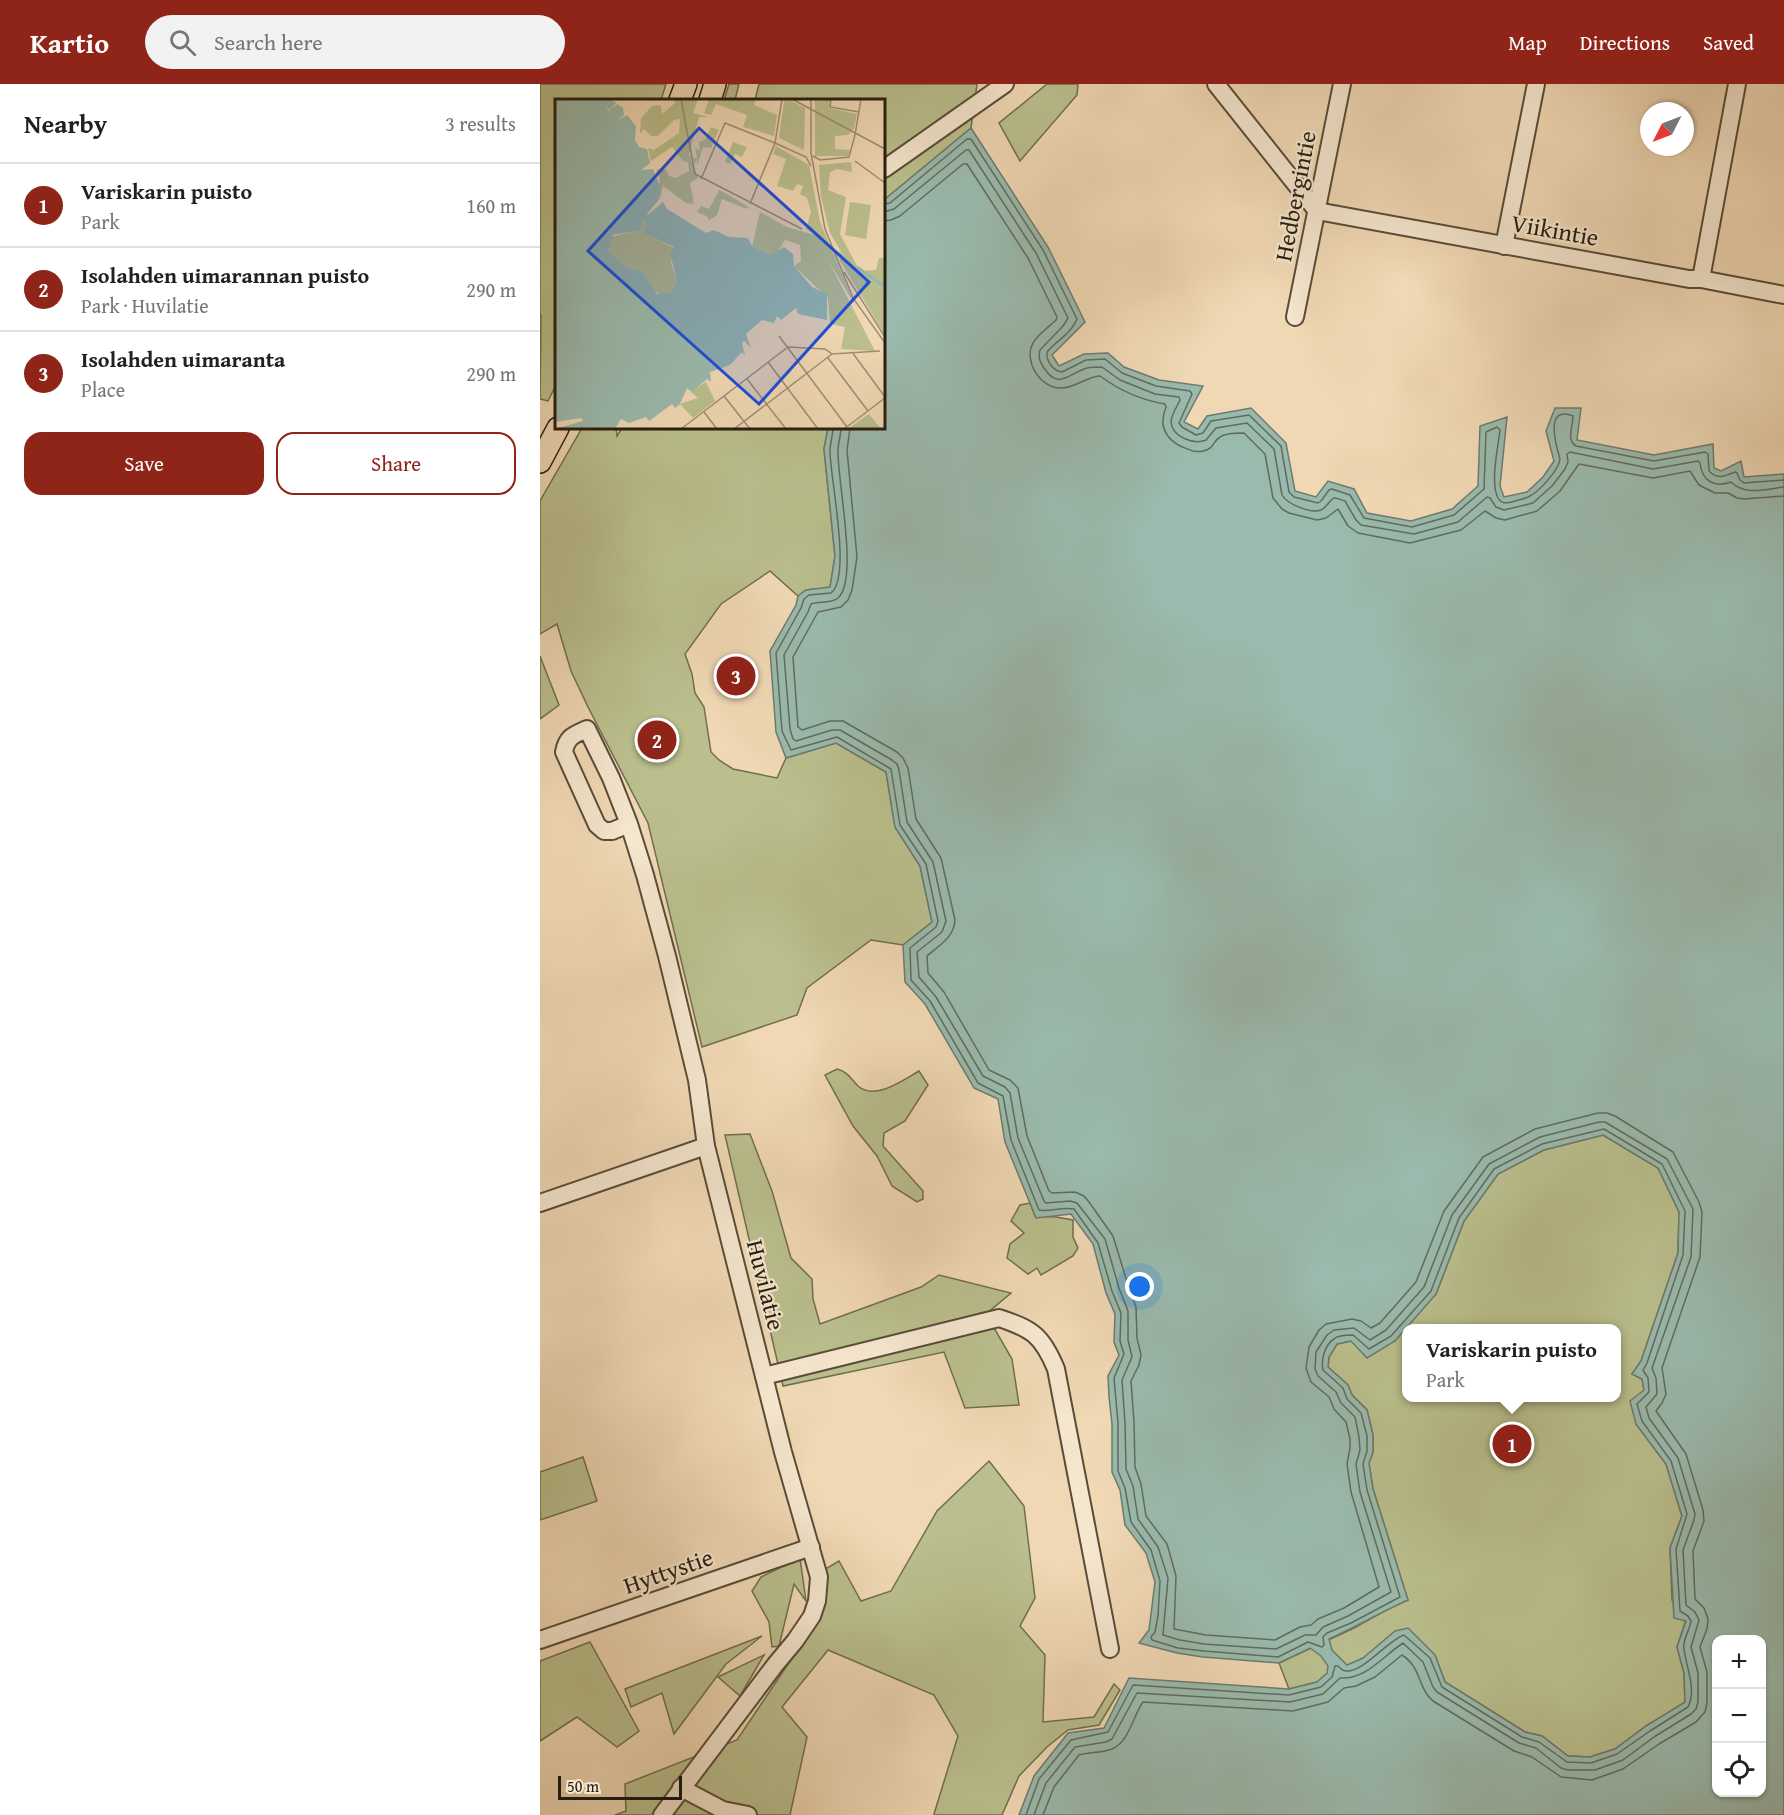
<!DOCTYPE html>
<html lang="en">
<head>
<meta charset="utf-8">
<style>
	body { margin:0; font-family:"Gentium Book Plus",serif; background:#f2f2f2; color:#202124 }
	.controls { position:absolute; right:18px; bottom:18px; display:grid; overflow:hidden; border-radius:12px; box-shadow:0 2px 4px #0004 }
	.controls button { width:54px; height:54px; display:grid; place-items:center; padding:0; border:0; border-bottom:2px solid #e0e0e0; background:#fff; color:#202124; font:30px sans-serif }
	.compass { position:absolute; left:1100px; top:18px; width:54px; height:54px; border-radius:50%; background:#fff; box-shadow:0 2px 4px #0004; rotate:228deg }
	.scale { position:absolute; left:18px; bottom:15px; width:124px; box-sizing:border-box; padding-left:6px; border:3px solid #271d10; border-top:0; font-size:16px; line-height:21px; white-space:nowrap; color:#271d10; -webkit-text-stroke:4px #f5e6ce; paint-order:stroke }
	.you { position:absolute; left:600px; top:1203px; width:21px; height:21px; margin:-15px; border:4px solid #fff; border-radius:50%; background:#1a73e8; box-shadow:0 0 0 9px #1a73e833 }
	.badge { display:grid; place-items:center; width:39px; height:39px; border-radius:50%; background:#8f2418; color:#fff; font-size:20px; font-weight:700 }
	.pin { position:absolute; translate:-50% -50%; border:3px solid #fff; box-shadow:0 2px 6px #0006 }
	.popup { position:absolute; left:862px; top:1240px; width:219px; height:78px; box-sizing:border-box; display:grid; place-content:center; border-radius:12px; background:#fff; filter:drop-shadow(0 2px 4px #0005); font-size:20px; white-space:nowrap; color:#757577 }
	.popup b { font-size:22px; color:#202124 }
	.popup::after { content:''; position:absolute; left:50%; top:100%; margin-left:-12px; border:12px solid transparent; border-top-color:#fff }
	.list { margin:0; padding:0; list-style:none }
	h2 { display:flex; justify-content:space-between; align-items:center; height:78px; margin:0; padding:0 24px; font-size:26px }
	h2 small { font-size:20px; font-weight:400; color:#757577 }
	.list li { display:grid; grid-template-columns:39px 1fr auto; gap:18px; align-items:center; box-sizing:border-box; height:84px; padding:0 24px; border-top:2px solid #e0e0e0 }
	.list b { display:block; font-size:22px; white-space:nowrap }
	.list p { margin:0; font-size:20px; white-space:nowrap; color:#757577 }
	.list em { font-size:20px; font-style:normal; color:#757577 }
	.actions { display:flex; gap:12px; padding:18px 24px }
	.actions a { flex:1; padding:14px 0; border:2px solid #8f2418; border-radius:18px; text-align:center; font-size:21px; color:#8f2418 }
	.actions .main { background:#8f2418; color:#fff }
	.icon { flex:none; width:33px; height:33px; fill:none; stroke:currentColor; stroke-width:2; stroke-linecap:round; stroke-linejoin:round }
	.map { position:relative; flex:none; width:1244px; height:1731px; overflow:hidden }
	header { display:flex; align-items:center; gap:36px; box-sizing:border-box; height:84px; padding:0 30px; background:#8f2418; color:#fff }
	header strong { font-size:28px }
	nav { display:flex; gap:33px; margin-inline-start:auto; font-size:21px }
	.search { width:420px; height:54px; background:#f2f2f2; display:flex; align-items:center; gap:15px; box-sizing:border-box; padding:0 21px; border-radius:33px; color:#757577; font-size:22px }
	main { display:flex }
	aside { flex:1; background:#fff }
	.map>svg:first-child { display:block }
</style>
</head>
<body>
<header>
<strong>Kartio</strong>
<div class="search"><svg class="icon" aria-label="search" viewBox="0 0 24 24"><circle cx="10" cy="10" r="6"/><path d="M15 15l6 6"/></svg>Search here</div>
<nav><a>Map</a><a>Directions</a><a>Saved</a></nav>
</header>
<main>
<aside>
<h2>Nearby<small>3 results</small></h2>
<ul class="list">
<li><span class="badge">1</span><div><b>Variskarin puisto</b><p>Park</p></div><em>160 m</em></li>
<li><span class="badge">2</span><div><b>Isolahden uimarannan puisto</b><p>Park · Huvilatie</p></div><em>290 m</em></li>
<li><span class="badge">3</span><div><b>Isolahden uimaranta</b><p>Place</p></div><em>290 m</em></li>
</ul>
<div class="actions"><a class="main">Save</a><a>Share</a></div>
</aside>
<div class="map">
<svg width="1244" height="1731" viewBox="0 0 1244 1731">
	<rect width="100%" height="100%" fill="#f0d8b4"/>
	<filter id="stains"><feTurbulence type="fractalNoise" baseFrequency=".00333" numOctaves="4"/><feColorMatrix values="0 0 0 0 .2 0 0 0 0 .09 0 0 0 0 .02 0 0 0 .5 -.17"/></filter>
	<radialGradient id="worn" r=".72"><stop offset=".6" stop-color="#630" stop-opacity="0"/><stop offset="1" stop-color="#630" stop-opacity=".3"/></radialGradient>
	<g fill="#babf8d" stroke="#706e4e" stroke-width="1.5" fill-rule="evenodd">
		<path d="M 0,0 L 126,0 L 121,16 L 16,16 L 16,301 L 8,317 L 0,315 L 1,231 L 0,231 Z"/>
		<path d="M 189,0 L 199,0 L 195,16 L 184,16 Z"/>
		<path d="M 219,0 L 437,0 L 431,44 L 344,116 L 344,16 L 215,16 Z"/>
		<path d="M 507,0 L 538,0 L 537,11 L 480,77 L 459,39 Z"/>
		<path d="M 42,344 L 76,344 L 77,352 L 82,344 L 288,344 L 284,365 L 295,472 L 290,504 L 266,506 L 258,512 L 230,487 L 181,520 L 145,570 L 152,590 L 155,609 L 164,623 L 171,668 L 179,676 L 193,685 L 237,694 L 246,674 L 296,659 L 346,688 L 355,743 L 380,782 L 392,838 L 363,861 L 331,856 L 267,904 L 257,931 L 162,963 L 108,739 L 48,623 L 31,587 L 17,540 L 0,550 L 0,417 Z"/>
		<path d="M 0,572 L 19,621 L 0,635 Z"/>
		<path d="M 297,985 C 307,987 311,995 318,1002 C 335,1017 363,996 379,987 L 388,1001 L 365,1037 L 344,1049 L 343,1062 L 383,1107 L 383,1115 L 377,1118 L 352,1102 L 337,1072 L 313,1042 L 285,991 Z"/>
		<path d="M 210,1050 L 232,1107 L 251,1174 L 272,1195 L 273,1215 L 280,1240 L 381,1203 L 399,1191 L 471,1209 L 446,1230 L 472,1275 L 479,1321 L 425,1324 L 404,1268 L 243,1302 L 185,1051 Z"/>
		<path d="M 1063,1051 L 1118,1084 L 1139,1128 L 1138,1169 L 1101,1277 L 1092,1290 L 1102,1295 L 1104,1306 L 1096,1340 L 1126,1380 L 1142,1432 L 1130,1464 L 1132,1516 L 1146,1536 L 1137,1563 L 1144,1589 L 1145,1619 L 1106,1642 L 1075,1665 L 1050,1673 L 1028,1672 L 1002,1652 L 985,1648 L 905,1598 L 895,1571 L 823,1574 L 777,1598 L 749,1605 L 739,1579 L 814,1544 L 846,1526 L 868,1516 L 833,1405 L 829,1379 L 833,1368 L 833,1351 L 827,1326 L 812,1311 L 808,1301 L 788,1283 L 789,1273 L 797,1260 L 811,1257 L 896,1210 L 924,1137 L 958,1090 L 1004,1066 ZM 867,1244 L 1077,1244 L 1077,1314 L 867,1314 Z"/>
		<path d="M 490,1119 L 495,1132 L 516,1133 L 533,1136 L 533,1153 L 538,1164 L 533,1172 L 501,1191 L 497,1184 L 488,1190 L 467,1174 L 470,1160 L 484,1149 L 471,1137 L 480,1121 Z"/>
		<path d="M 43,1373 L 57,1417 L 0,1436 L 0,1388 Z"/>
		<path d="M 449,1377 L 484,1422 L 495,1514 L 480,1542 L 505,1571 L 503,1638 L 554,1633 L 574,1600 L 580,1606 L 559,1641 L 528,1646 L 507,1663 L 479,1692 L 462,1731 L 395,1731 L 394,1730 L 418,1652 L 394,1611 L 288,1566 L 242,1623 L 267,1653 L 250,1731 L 75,1731 L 86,1727 L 85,1700 L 197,1656 L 279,1534 L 282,1487 L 299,1477 L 321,1517 L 351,1507 L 397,1427 Z"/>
		<path d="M 260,1474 L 266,1517 L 254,1500 L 239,1562 L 232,1563 L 229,1538 L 212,1507 L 221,1493 Z"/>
		<path d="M 222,1552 L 186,1580 L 134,1650 L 122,1609 L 91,1623 L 85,1605 Z"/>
		<path d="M 50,1558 L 99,1647 L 77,1663 L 37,1633 L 0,1657 L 0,1577 Z"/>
		<path d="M 224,1571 L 200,1612 L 178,1593 Z"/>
	</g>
	<path fill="#9abaad" stroke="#6c7b6e" stroke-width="1.5" fill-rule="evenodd" d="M 431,44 L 508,163 L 545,238 L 512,271 L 519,282 L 544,270 L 568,269 L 584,283 L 619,296 L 663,302 L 644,338 L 658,345 L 667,332 L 711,324 L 746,359 L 755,407 L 776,413 L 788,397 L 814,405 L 827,429 L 871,437 L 912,425 L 938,402 L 940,342 L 967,333 L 960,402 L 964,413 L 987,408 L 1003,393 L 1014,377 L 1006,347 L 1015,324 L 1041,324 L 1037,356 L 1114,371 L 1173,360 L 1174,384 L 1181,387 L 1201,377 L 1204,393 L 1244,390 L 1244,1731 L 479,1731 L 494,1692 L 528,1649 L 564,1644 L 589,1594 L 749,1605 L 777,1598 L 787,1589 L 788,1582 L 781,1572 L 770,1564 L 739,1579 L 663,1573 L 637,1569 L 599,1559 L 609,1546 L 615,1498 L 606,1469 L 585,1441 L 580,1406 L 572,1388 L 572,1340 L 569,1313 L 568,1292 L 579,1271 L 574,1258 L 575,1230 L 566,1209 L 553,1160 L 531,1130 L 496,1134 L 465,1058 L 458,1015 L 434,1004 L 385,920 L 365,898 L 363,861 L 392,838 L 380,782 L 355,743 L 346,688 L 296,659 L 246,674 L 236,648 L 230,567 L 256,521 L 258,512 L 266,506 L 290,503 L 295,472 L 284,365 L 288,344 L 344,344 L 344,116 ZM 1063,1051 L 1118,1084 L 1139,1128 L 1138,1169 L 1101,1277 L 1092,1290 L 1102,1295 L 1104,1306 L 1090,1317 L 1096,1340 L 1126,1380 L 1142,1432 L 1130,1464 L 1134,1534 L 1146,1537 L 1137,1563 L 1144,1589 L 1145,1618 L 1106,1642 L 1075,1665 L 1050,1673 L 1028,1672 L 1002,1652 L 985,1648 L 905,1598 L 895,1571 L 868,1544 L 855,1547 L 823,1574 L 807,1581 L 792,1566 L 789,1555 C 816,1543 841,1528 868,1516 L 833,1405 L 829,1379 L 833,1368 L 833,1351 L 827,1326 L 812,1311 L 808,1301 L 788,1283 L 789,1273 L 797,1260 L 811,1257 L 827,1274 L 855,1257 L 896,1210 L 924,1137 L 958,1090 L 1004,1066 ZM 1176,1556 L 1222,1556 L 1222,1708 L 1176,1708 Z"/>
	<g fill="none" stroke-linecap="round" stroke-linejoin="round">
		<g stroke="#606c5e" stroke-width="1.5">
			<path d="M 344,120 L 350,119 L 427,55 L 431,55 L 503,166 L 537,235 C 532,249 516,257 507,268 C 506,277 513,287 522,288 L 546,276 L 565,275 L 582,289 L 616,302 L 650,307 L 652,310 L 639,339 L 642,343 L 656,351 L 663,349 L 671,337 L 709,331 L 741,362 L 749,408 L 754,413 L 778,419 L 781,417 L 789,406 L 792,405 L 810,411 L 824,434 L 872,443 L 914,431 L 944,405 L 946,348 L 957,343 L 960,346 C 958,363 950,399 958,414 C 962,421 968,419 975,417 C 979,416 984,415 988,413 C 998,409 1019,386 1020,375 C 1016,361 1004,321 1033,332 C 1033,342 1026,356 1036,362 L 1114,377 L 1165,368 L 1168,370 L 1169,387 C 1178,396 1185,392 1195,388 L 1197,389 L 1200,396 L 1204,399 L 1244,396"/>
			<path d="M 344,128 L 354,125 L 426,66 L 429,66 L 496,169 L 528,234 L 523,242 L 500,266 C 498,274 500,278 504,284 C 519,307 529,289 547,284 C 552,283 558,283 562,283 L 580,296 L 615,310 L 639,313 L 640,316 C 637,323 631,331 631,338 C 632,353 654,361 666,356 L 676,344 L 707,339 L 734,365 L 742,411 C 747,420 771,430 781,426 C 787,424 790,414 795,414 C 797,414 804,417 805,417 L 816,436 L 821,441 L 874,450 L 918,438 L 947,413 L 950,414 L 956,423 L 964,426 L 993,419 L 1012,402 L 1025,385 L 1028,378 L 1027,370 L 1030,368 L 1113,385 L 1158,377 L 1160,379 C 1162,397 1174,404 1191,398 C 1205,412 1226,405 1244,403"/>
			<path d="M 344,137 L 351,136 L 360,132 L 423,80 L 427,80 L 488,174 L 517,233 L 516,236 C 509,243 498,250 493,259 C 483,276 500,304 520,304 C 534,305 545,293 560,292 C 579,306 601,316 625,320 L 626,323 C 619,340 624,353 640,362 C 648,365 654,369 663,367 C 674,365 673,357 680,353 C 685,349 698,349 704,349 L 725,370 L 733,414 L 742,425 L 749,429 L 777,436 L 786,434 L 798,425 L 808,442 L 818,449 L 870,459 L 921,446 L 945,427 L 956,434 L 965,436 L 997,427 L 1020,407 L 1039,380 L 1113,394 L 1150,387 L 1159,401 L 1175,409 L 1188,409 L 1197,414 L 1204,415 L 1244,412"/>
			<path d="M 293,344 C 293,351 290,359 290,367 C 290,394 312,493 291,509 L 269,511 L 264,515 L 261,524 L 236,569 L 242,647 L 251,666 L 297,653 L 351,685 L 360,741 L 386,780 L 398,837 L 396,843 L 370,864 L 371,896 L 390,917 L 438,999 L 463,1012 L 471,1056 L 499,1126 C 509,1128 522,1123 534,1125 L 558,1159 L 572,1207 L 581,1229 L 580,1257 L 584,1270 L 574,1294 L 578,1339 L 578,1387 L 585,1404 L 591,1438 L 611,1466 L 620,1497 L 618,1532 L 615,1548 L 611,1553 L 612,1556 L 638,1564 L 664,1567 L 738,1573 L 768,1558 L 782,1563 L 784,1561 L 783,1553 L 787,1549 L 811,1539 L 860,1513 L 827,1406 L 823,1380 L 827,1367 L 827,1352 L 821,1329 L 807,1315 L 803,1304 L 783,1286 C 781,1277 784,1261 794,1255 C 798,1251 808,1251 813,1251 L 829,1265 L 851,1252 L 891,1207 L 919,1134 L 954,1085 L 1002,1060 L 1064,1045 L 1122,1080 L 1145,1127 L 1143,1171 L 1107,1279 L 1103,1286 L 1108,1294 L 1109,1308 L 1097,1320 L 1102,1337 L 1131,1377 L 1147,1430 L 1136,1465 L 1140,1527 L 1148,1532 L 1151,1537 C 1150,1546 1142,1556 1144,1565 C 1146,1583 1157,1605 1148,1623 L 1110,1647 L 1077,1670 L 1051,1679 L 1027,1678 L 999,1658 L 982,1653 L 902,1603 L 890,1574 L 864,1551 C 848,1556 823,1589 806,1587 C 803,1587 800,1584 798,1582 L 795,1582 L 792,1593 L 781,1603 L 749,1611 L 593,1601 L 568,1648 L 531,1656 L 499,1695 L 486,1731"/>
			<path d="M 301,344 C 301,351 298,359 298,367 C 297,395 319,496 298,514 C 291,520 279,517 271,520 L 268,528 L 244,571 L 250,645 L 253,655 L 256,657 L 292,646 L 300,646 L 352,676 L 357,680 L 359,686 L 367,738 L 393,778 L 406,837 L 402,848 L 377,868 L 379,893 L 396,913 L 443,992 L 465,1003 L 470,1009 L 478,1054 L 504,1117 L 506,1119 L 530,1117 L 537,1119 L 565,1155 L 579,1204 L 588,1227 L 588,1256 L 592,1273 L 582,1296 L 585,1339 L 586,1385 L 593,1402 L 598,1435 L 618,1463 L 628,1494 L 623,1551 L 640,1556 L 664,1560 L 736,1565 L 765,1551 L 776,1551 L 783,1543 L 808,1532 L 851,1508 L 820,1408 L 816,1380 L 820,1366 L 819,1353 L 815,1333 L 801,1319 L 796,1308 L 778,1292 L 775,1285 L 776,1268 L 787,1251 L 794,1246 L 814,1244 L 830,1256 L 846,1246 L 884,1203 L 912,1131 L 949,1080 L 1000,1053 L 1059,1038 L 1065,1038 L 1127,1075 L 1153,1125 L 1151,1173 L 1112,1284 L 1116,1294 L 1117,1310 L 1106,1323 L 1109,1334 L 1138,1374 L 1155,1430 L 1154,1436 L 1143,1466 L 1146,1521 L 1155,1528 L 1159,1536 L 1151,1563 L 1158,1589 L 1158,1618 L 1156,1625 L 1151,1630 L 1114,1653 L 1083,1676 L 1055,1686 L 1028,1686 L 1021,1684 L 996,1664 L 979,1659 L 897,1608 L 893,1603 L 883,1578 L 863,1559 C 843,1572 826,1596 800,1594 L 783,1610 L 750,1618 L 597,1609 L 572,1655 L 566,1658 L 535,1663 L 506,1699 L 494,1731"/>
			<path d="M 310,344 L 307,366 L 317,473 L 312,506 L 308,516 L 301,523 L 278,528 L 253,573 L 258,643 L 262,646 L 290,637 L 303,637 L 357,668 L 363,674 L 368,684 L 376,735 L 401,774 L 415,836 C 414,854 399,861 387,872 L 388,889 L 404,908 L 449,986 L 470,996 L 478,1004 L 487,1052 L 509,1107 L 512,1109 L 535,1108 L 544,1112 L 549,1118 L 573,1152 L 588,1201 L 596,1223 L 597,1254 L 601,1271 L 599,1281 L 591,1297 L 594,1338 L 595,1383 L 601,1400 L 606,1432 L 627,1460 L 636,1492 L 634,1545 L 666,1551 L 735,1556 L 760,1543 L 771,1541 L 778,1535 L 804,1524 L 839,1503 L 811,1408 L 807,1380 L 810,1364 L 810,1355 L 806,1338 L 794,1325 L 789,1313 L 771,1298 L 766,1284 L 769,1263 L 779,1246 L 786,1240 L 812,1235 L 821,1237 L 831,1244 L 840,1239 L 876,1198 L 904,1127 L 943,1073 L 995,1045 L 1058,1029 L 1067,1029 L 1075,1032 L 1133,1068 L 1159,1118 L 1162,1128 L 1160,1173 L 1122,1284 L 1126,1310 L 1122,1319 L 1116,1327 L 1146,1370 L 1163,1426 L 1164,1437 L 1153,1467 L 1155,1515 L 1164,1524 L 1168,1535 L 1167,1545 L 1160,1563 L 1167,1588 L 1167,1619 L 1165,1628 L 1156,1638 L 1119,1660 L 1083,1685 L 1052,1696 L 1021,1693 L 992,1673 L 974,1667 L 893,1617 C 877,1603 882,1584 862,1571 L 835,1593 L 816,1602 L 804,1604 L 788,1618 L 753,1627 L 603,1618 C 593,1632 589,1658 572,1665 C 562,1669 550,1668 539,1671 L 514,1703 L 503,1731"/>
		</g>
		<defs>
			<g id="minor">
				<path d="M 676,0 L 777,127 L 1149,195 L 1161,195 L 1244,211"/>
				<path d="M 344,85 L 465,0"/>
				<path d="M 964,162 L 996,0"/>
				<path d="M 1161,195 L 1197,0"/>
				<path d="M 755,233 L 802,0"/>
				<path d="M 89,740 L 72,747 L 64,747 L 57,741 L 24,668 C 27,652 34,651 47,645 L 71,694 L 89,740 L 105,791 L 127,872 L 157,996 L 166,1062 L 243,1368 L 279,1493 L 277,1517 L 272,1532 L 255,1557 L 235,1581 L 122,1731"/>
				<path d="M 0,1119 L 166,1062"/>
				<path d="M 224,1292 L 459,1234 C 492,1245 502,1251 516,1285 L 570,1565"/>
				<path d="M 0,1556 L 271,1463"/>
				<path d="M 141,1704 L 183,1726 L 208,1731"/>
			</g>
			<g id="major">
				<path d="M 140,16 L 146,0"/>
				<path d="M 170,16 L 175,0"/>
				<path d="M 0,378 L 18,344"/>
			</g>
		</defs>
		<use href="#minor" stroke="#594c39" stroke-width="20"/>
		<use href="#major" stroke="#271d10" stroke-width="24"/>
		<use href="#minor" stroke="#f5e6ce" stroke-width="16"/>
		<use href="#major" stroke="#f0d8b4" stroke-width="21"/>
	</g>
	<g text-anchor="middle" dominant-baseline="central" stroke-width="4.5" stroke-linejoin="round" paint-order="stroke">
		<g font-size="24" fill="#271d10" stroke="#f5e6ce">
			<text transform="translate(755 112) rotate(-79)">Hedbergintie</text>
			<text transform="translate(1015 146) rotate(10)">Viikintie</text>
			<text transform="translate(226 1201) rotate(76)">Huvilatie</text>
			<text transform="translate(128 1487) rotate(-19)">Hyttystie</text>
		</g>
	</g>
	<g transform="translate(15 15)">
		<rect width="330" height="330" fill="#f0d8b4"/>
		<path d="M 119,0 L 143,0 L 138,14 L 153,18 L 144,18 L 134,55 L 143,79 L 135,84 L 139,105 L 131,104 L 108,87 L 106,97 L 103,92 L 105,80 L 101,71 L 109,68 L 114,77 L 121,79 L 134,72 L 133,63 L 128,62 L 117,48 L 96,62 L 93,49 L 99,51 L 124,34 L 125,20 L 119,21 L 103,37 L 96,37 L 89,30 L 85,35 L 86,19 L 97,7 L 106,6 L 107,15 L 120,4 ZM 154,0 L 201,0 L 199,6 L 222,16 L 219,37 L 188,28 L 192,16 L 161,5 L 156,16 L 149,14 ZM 233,0 L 250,9 L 249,51 L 224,39 L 229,2 ZM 260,0 L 275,0 L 274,9 L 302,15 L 299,30 L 293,36 L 280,37 L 280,50 L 295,51 L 293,57 L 260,57 ZM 156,28 L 164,31 L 156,49 L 148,48 L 142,67 L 142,60 L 140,65 L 138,59 L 142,59 L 140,49 L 145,52 L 144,43 L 150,41 ZM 178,43 L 192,48 L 187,58 L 180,55 L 175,65 L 170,63 ZM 221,47 L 254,66 L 265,123 L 301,208 L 273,161 L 320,252 L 286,250 L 290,228 L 275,225 L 273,199 L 239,167 L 246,162 L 245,146 L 230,141 L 223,153 L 216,156 L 197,147 L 205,113 L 232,128 L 260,136 L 251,130 L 256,113 L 252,99 L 245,95 L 248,87 L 242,85 L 238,92 L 222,87 L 231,60 L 218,55 ZM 296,63 L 297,73 L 282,70 L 275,73 L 273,91 L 291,98 L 285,135 L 302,167 L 307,172 L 321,171 L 324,159 L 330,159 L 330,236 L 285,162 L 284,151 L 291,161 L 275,134 L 266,98 L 264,66 ZM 164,91 L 170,94 L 194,108 L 192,110 L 167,100 L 162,116 L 153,122 L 153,118 L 142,113 L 146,107 L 154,110 ZM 295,103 L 316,106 L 311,140 L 290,136 ZM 90,114 L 93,115 L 88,134 L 119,149 L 116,164 L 122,180 L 116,194 L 108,197 L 98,191 L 90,176 L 72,168 L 53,152 L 56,138 L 80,132 ZM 151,283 L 160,302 L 138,319 L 125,305 L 143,299 L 136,293 ZM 314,315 L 326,330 L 293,330 L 305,321 Z" fill="#babf8d"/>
		<path d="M 0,0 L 56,0 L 61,4 L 55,11 L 51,8 L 54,12 L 62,5 L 68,9 L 69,16 L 62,22 L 72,16 L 81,27 L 80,41 L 84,48 L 92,50 L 95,64 L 86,71 L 98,70 L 105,88 L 105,99 L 88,120 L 108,103 L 112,110 L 151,134 L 159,131 L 174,138 L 193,139 L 197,147 L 216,156 L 229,148 L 238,155 L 239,167 L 257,188 L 272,195 L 272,221 L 243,215 L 241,209 L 226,221 L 222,217 L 219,224 L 207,221 L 191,235 L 196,249 L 189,242 L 187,244 L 190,257 L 187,253 L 175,266 L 155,273 L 156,283 L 152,280 L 137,293 L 132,289 L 125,305 L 120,309 L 117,305 L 94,322 L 91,318 L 74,324 L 66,320 L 60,330 L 0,330 L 28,322 L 26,319 L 0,323 ZM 87,122 L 91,123 L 88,134 L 119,148 L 115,155 L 122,180 L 116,194 L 102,195 L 88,173 L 72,168 L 53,152 L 58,136 L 85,131 Z" fill="#9abaad" fill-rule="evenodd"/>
		<path fill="none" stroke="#9abaad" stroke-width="3" d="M 302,168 L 330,188"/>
		<path fill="none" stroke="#a08d72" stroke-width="1.5" d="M 126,0 L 140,75 L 247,130M 237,0 L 330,50M 256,0 L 256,54 L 270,130 L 298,199 L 330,244M 276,0 L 275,8 L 304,13M 300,36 L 306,0M 220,44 L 251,58 L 256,67M 258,57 L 265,61 L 294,58 L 300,36M 300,62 L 330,84M 146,80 L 170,24 L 220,44M 195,105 L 220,44 L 227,0M 289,173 L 330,238M 224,237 L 292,328M 297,253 L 330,298M 273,259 L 313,312M 213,263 L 263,330M 192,280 L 231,330M 169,297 L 195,330M 149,313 L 162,330M 126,330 L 233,248 L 270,250 L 277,255 L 325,252M 179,330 L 277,255M 289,330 L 330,299"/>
		<path fill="#1d4ed8" fill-opacity="0.15" stroke="#1d4ed8" stroke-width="3" d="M 144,29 L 314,183 L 204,305 L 33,152 Z"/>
		<rect width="330" height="330" fill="none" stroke="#271d10" stroke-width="3"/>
	</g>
	<rect width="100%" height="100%" filter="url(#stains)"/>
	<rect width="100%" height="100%" fill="url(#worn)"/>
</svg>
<div class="controls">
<button>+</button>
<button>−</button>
<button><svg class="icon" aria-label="locate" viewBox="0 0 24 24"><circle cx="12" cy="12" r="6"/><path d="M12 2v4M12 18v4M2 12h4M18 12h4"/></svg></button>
</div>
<svg class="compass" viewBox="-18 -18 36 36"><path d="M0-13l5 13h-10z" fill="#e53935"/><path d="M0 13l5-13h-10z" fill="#757577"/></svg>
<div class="scale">50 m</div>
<div class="you"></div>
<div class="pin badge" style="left:972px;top:1360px">1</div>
<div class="popup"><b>Variskarin puisto</b>Park</div>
<div class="pin badge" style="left:117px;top:656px">2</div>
<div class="pin badge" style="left:196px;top:592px">3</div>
</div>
</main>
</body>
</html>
